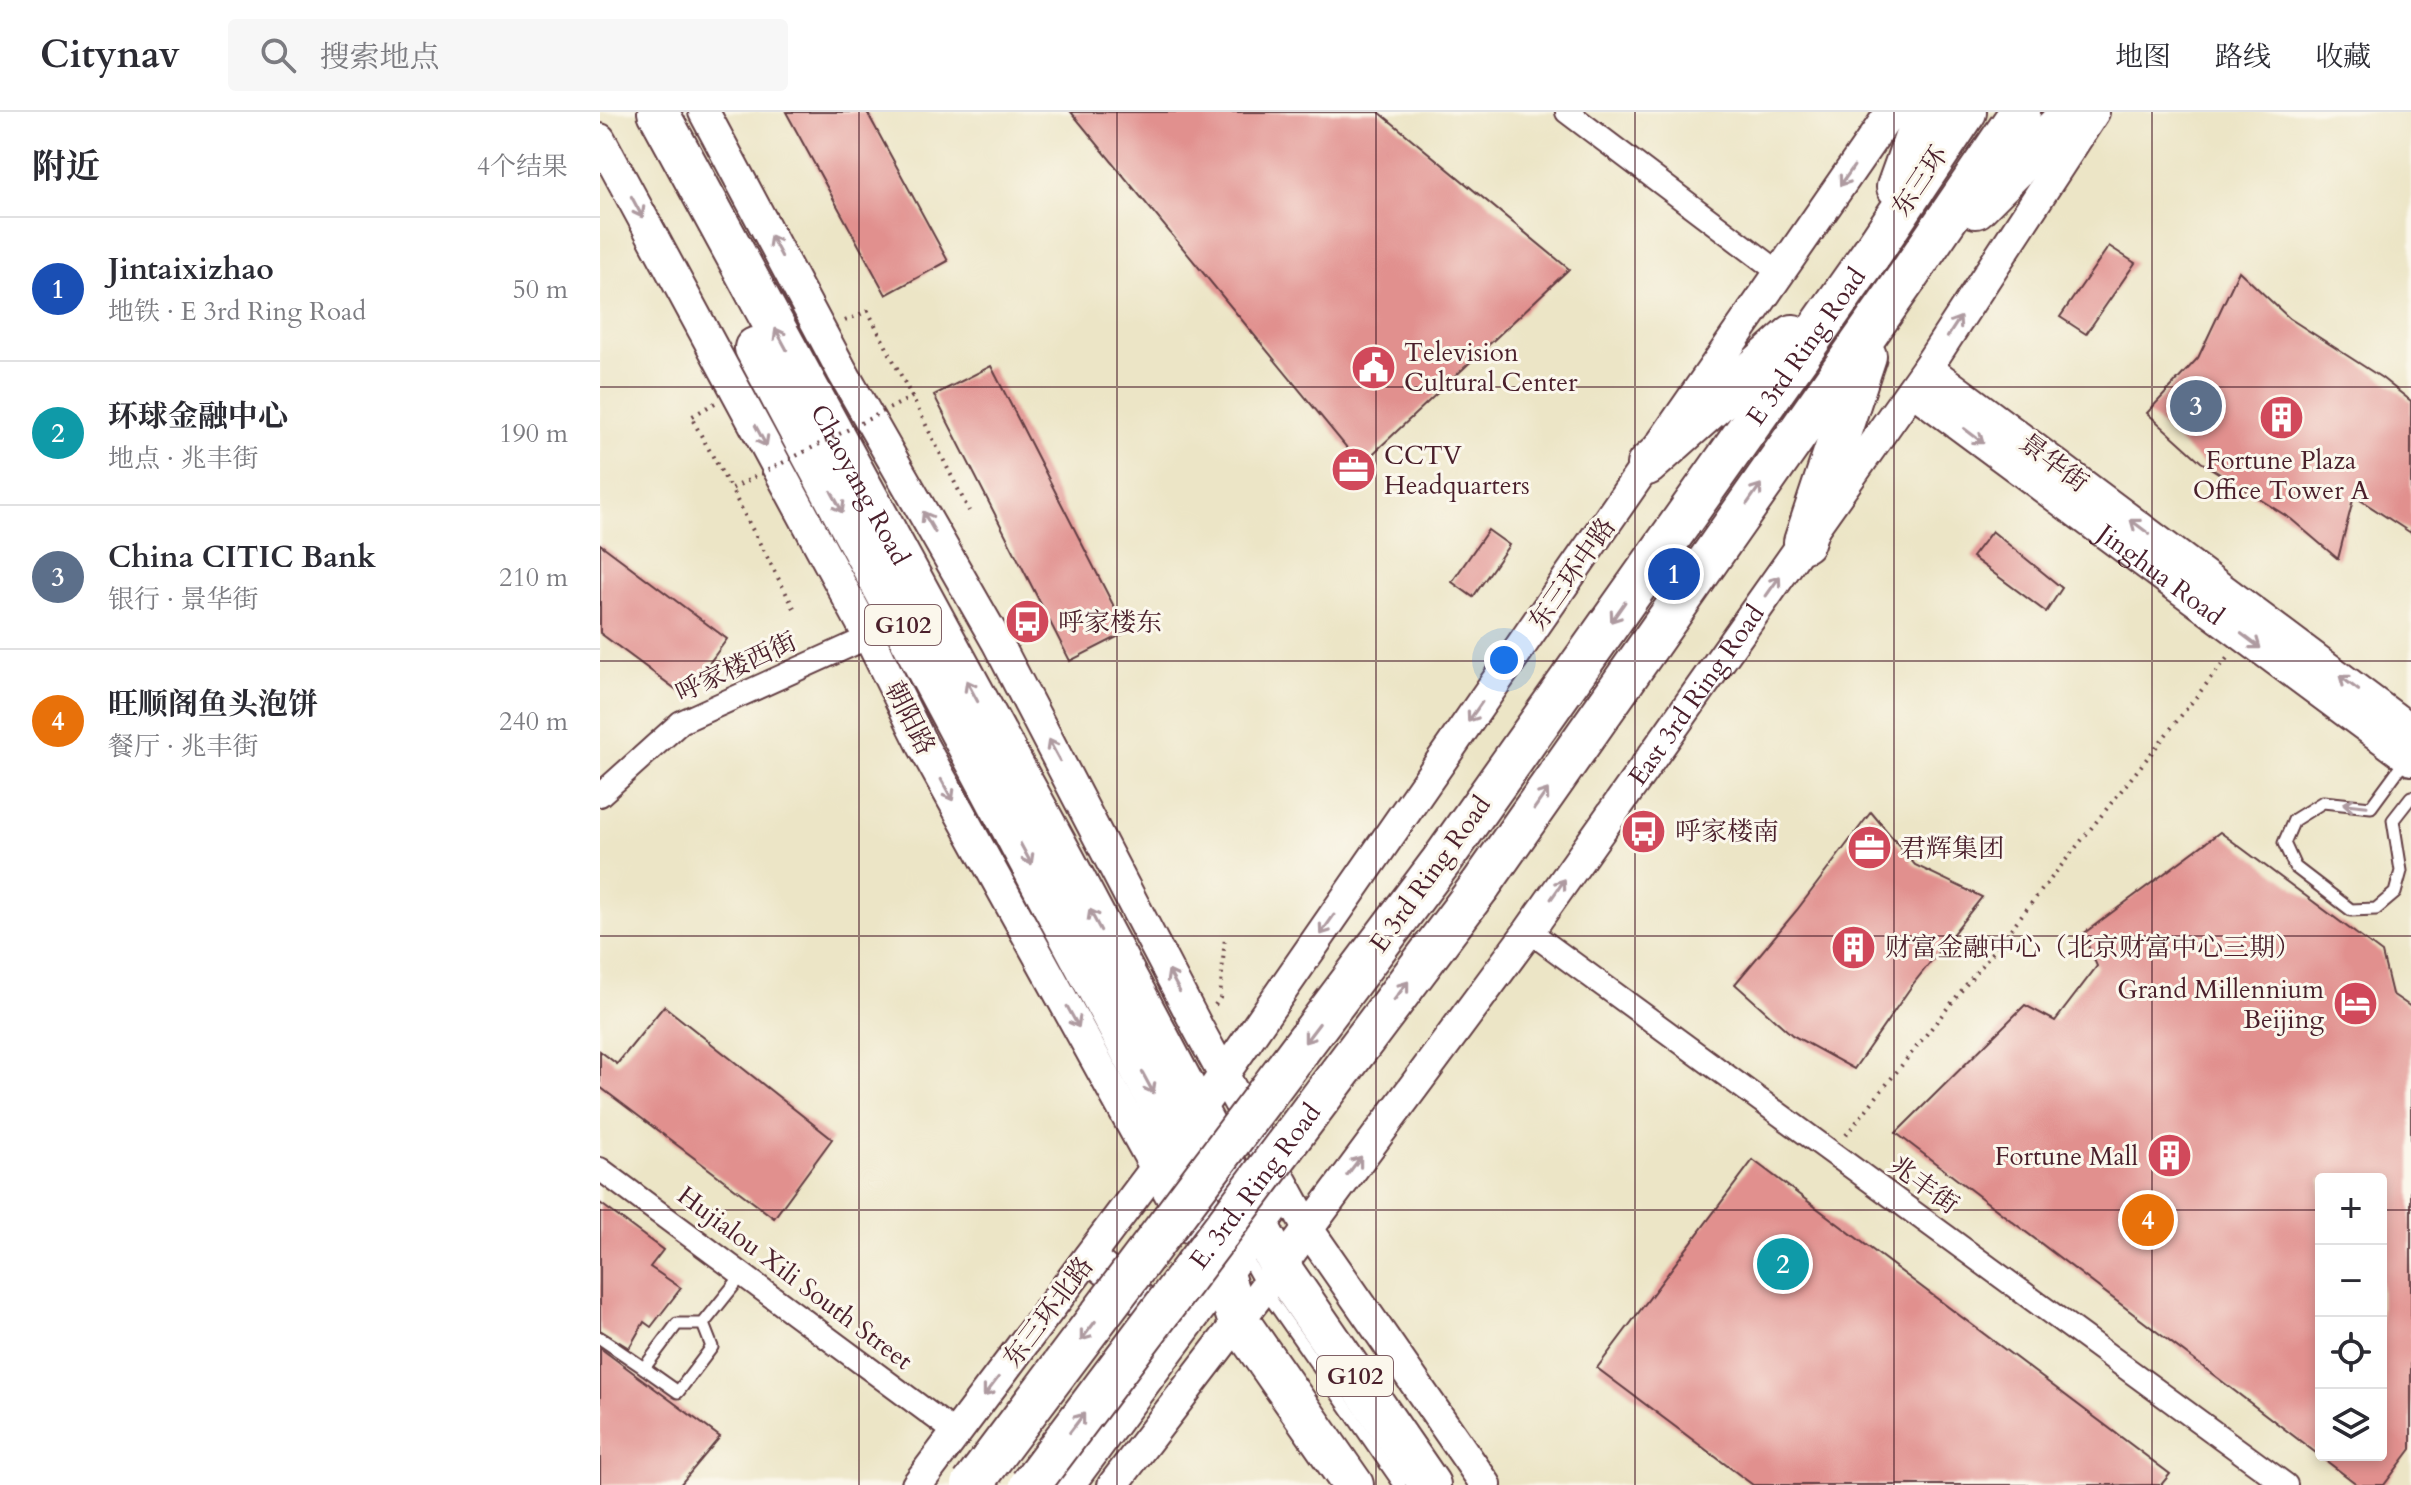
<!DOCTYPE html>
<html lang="zh">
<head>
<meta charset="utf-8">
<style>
	body { margin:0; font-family:Cardo,"Noto Serif SC",serif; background:#f7f7f7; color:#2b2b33 }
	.controls { position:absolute; right:24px; bottom:24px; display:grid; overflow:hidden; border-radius:8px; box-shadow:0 4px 12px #0003 }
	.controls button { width:72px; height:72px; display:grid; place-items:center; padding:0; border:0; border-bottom:2px solid #e1e1e2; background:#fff; color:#2b2b33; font:40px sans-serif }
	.you { position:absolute; left:904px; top:548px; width:28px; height:28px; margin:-20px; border:6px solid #fff; border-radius:50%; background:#1a73e8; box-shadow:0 0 0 12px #1a73e833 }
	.badge { display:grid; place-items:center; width:52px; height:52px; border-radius:50%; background:#111827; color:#fff; font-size:26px; font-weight:700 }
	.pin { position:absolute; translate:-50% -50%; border:4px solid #fff; box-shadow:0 2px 8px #0006 }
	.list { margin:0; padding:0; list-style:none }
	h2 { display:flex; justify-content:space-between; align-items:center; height:104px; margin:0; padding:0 32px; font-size:34px }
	h2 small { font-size:26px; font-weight:400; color:#7c7c81 }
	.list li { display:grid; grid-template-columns:52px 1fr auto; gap:24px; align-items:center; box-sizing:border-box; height:144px; padding:0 32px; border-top:2px solid #e1e1e2 }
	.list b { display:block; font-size:30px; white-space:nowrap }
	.list p { margin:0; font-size:26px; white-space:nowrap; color:#7c7c81 }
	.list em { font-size:26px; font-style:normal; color:#7c7c81 }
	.icon { flex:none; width:44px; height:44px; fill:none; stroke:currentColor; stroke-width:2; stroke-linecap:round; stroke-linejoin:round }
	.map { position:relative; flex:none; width:1811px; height:1373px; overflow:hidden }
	header { display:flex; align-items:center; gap:48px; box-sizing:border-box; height:112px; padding:0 40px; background:#fff; border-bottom:2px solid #e1e1e2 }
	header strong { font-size:38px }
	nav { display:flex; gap:44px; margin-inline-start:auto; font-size:28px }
	.search { width:560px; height:72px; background:#f7f7f7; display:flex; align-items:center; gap:20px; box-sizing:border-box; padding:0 28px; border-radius:8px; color:#7c7c81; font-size:30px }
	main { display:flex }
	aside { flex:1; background:#fff }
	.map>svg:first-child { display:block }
</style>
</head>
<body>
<header>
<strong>Citynav</strong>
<div class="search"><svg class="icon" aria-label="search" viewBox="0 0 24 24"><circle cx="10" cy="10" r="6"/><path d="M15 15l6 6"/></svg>搜索地点</div>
<nav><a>地图</a><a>路线</a><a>收藏</a></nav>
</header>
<main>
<aside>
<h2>附近<small>4个结果</small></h2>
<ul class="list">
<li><span class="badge" style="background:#1a4fb4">1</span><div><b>Jintaixizhao</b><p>地铁 · E 3rd Ring Road</p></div><em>50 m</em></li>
<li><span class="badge" style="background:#0f9aa8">2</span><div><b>环球金融中心</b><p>地点 · 兆丰街</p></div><em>190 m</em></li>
<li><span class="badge" style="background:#5c6f8a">3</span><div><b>China CITIC Bank</b><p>银行 · 景华街</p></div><em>210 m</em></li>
<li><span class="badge" style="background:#e8710a">4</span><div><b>旺顺阁鱼头泡饼</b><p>餐厅 · 兆丰街</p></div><em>240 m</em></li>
</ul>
</aside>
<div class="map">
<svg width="1811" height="1373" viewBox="0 0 1811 1373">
	<rect width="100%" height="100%" fill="#fbf7ec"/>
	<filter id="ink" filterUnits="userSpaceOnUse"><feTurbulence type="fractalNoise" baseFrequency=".0125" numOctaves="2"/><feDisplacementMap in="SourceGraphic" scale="16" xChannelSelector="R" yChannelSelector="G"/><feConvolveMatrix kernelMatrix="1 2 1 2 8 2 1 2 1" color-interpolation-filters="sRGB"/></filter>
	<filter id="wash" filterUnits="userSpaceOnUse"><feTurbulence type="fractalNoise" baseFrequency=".006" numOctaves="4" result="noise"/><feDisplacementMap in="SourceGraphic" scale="32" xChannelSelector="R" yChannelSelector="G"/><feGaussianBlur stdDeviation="1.8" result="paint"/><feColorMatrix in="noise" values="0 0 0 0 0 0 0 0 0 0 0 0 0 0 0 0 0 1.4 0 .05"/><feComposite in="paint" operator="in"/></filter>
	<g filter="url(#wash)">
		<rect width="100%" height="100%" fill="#ece5c6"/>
		<g id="blocks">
			<g fill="#e1908e" fill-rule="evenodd">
				<path d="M 186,0 L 267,0 L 348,149 L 286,183 Z"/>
				<path d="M 471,0 L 779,0 L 969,157 L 761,353 Z"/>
				<path d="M 1509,134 L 1535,151 L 1486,222 L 1460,205 Z"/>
				<path d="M 1639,159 L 1689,206 L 1782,266 L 1811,289 L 1811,421 L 1754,384 L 1738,447 L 1691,407 L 1601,350 L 1547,301 L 1598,246 Z"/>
				<path d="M 391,254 L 527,520 L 470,549 L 334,283 Z"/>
				<path d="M 888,418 L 909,433 L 873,485 L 852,470 Z"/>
				<path d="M 1392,419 L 1462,476 L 1446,500 L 1372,445 Z"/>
				<path d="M 0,432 L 127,527 L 85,584 L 0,521 Z"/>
				<path d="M 1271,700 L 1315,753 L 1382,785 L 1313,872 L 1254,957 L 1192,923 L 1135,872 L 1197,798 Z"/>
				<path d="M 1620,720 L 1782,841 L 1792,882 L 1811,895 L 1811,1337 L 1784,1373 L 1758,1373 L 1296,1021 L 1425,893 L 1455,909 L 1497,854 L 1483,822 ZM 1721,1067 L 1781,1067 L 1781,1343 L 1721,1343 Z"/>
				<path d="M 64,894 L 232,1027 L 174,1106 L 0,975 L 0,939 L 17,952 Z"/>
				<path d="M 1153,1048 L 1570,1362 L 1561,1373 L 1153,1373 L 997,1256 Z"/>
				<path d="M 0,1091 L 63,1138 L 50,1155 L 81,1176 L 51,1215 L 44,1210 L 29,1236 L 0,1218 Z"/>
				<path d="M 0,1236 L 120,1325 L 80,1373 L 0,1373 Z"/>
			</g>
		</g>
	</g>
	<g filter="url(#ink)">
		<use href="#blocks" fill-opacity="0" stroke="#623d42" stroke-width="2"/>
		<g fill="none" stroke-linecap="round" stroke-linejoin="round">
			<defs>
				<g id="lane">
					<path d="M 1807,646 L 1771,695 L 1723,690 L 1694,708 L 1684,731 L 1695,755 L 1751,798 L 1776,797 L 1795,781 L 1801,759 L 1793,708 L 1811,685"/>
					<path d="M 644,1142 L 663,1176 L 800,1373"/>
					<path d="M 103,1212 L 112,1235 L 78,1280 L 44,1256 L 77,1212 L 103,1212 L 143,1162"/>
					<path d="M 0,1226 L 44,1256"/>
				</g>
				<g id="street">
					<path d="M 967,0 L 1180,161"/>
					<path d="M 0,683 L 81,610 L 269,525"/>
					<path d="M 929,819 L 1686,1373"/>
					<path d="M 0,1057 L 356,1321"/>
				</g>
				<g id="secondary">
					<path d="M 104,0 L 242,259 L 397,530 L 598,916 L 708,1117 L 886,1373"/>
					<path d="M 0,27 L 269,525 L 323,634 L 588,1115"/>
					<path d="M 1327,256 L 1811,618"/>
					<path id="s1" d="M 1312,278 L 1811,648"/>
					<path d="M 489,1145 L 575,1215"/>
					<path d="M 317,1373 L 597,1001 L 1291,0"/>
					<path d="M 469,1373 L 687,1079"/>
					<path id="s2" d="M 513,1373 L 680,1155 L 929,819 L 1327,256 L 1494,0"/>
				</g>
				<g id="highway">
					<path id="s3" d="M 58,0 L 463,745 L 680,1155 L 830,1373"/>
					<path d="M 1297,75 L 1324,0"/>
					<path d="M 1376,96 L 1472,0"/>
					<path d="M 155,236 L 578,1027 L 638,1208 L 753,1373"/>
					<path d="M 1047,353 L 1193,223"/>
					<path d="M 1204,430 L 1266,244"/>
					<path id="s4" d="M 843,747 L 1273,139 L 1366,0"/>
					<path d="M 880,774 L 1308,164 L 1420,0"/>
				</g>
			</defs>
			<use href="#lane" stroke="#623d42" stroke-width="15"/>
			<use href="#street" stroke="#623d42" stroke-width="26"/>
			<use href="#secondary" stroke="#623d42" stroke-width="34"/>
			<use href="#highway" stroke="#623d42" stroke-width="44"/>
			<g stroke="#623d42" stroke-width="4" stroke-dasharray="2 6" stroke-linecap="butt">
				<path d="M 245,209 L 268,199 L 312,285"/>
				<path d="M 115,291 L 91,305 L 131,377"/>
				<path d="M 615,893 L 620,886 L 625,824"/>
				<path d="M 1246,1023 L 1628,545"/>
			</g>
			<use href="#lane" stroke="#fff" stroke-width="11"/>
			<use href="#street" stroke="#fff" stroke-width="22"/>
			<use href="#secondary" stroke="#fff" stroke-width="30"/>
			<use href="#highway" stroke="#fff" stroke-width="40"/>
			<defs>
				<g id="highway-bridge">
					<path d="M 372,1373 L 843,747"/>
					<path id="s5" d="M 430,1373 L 880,774"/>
				</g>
			</defs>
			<use href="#highway-bridge" stroke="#623d42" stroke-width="44" stroke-linecap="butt"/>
			<path stroke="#623d42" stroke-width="4" stroke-dasharray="2 6" stroke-linecap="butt" d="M 194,496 L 131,377 L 312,285 L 369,399"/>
			<use href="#highway-bridge" stroke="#fff" stroke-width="40"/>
		</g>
		<defs><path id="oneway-shaft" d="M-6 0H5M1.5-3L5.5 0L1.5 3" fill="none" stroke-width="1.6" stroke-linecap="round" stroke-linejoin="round" transform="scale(2)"/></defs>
		<g stroke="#ae9aa0">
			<use href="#oneway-shaft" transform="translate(1247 64) rotate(125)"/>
			<use href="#oneway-shaft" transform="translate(37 95) rotate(62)"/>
			<use href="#oneway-shaft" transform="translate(176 134) rotate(-118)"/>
			<use href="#oneway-shaft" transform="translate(1354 215) rotate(-57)"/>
			<use href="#oneway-shaft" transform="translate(181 227) rotate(-118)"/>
			<use href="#oneway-shaft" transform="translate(161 324) rotate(62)"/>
			<use href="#oneway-shaft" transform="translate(1374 324) rotate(37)"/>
			<use href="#oneway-shaft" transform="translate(1154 382) rotate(-55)"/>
			<use href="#oneway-shaft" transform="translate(237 390) rotate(62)"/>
			<use href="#oneway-shaft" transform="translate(329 410) rotate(-120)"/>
			<use href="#oneway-shaft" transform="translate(1540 415) rotate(-143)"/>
			<use href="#oneway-shaft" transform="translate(1173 474) rotate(-55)"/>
			<use href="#oneway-shaft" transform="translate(1018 500) rotate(125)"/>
			<use href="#oneway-shaft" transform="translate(1651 529) rotate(37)"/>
			<use href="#oneway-shaft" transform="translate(1749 571) rotate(-143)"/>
			<use href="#oneway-shaft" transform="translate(372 579) rotate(-118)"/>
			<use href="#oneway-shaft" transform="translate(875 600) rotate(125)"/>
			<use href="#oneway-shaft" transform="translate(454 638) rotate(-118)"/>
			<use href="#oneway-shaft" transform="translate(347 678) rotate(61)"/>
			<use href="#oneway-shaft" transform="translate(941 687) rotate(-55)"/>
			<use href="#oneway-shaft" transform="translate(1755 693) rotate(-174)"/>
			<use href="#oneway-shaft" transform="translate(426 742) rotate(62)"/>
			<use href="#oneway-shaft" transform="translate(958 777) rotate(-55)"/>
			<use href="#oneway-shaft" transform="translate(495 808) rotate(-118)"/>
			<use href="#oneway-shaft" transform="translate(727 813) rotate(125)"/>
			<use href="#oneway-shaft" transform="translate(574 869) rotate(-118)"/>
			<use href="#oneway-shaft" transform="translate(801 879) rotate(-53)"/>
			<use href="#oneway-shaft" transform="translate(473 905) rotate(61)"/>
			<use href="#oneway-shaft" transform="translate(712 921) rotate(127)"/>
			<use href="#oneway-shaft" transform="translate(548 971) rotate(62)"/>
			<use href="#oneway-shaft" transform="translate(754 1054) rotate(-53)"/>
			<use href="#oneway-shaft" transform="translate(488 1219) rotate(127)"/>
			<use href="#oneway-shaft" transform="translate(391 1275) rotate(127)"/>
			<use href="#oneway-shaft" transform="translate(477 1311) rotate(-53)"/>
		</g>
	</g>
	<path fill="none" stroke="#4a1f2b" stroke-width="2" stroke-opacity="0.55" d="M 259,0 L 259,1373M 517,0 L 517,1373M 776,0 L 776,1373M 1035,0 L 1035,1373M 1294,0 L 1294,1373M 1552,0 L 1552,1373M 0,275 L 1811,275M 0,549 L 1811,549M 0,824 L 1811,824M 0,1098 L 1721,1098M 1781,1098 L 1811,1098"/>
	<defs>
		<symbol id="civic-disc" viewBox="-11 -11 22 22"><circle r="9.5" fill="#d1495b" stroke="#fbf7ec"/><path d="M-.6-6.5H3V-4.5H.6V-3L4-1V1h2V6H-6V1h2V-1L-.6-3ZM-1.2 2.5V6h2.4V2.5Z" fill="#fff"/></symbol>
		<symbol id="building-disc" viewBox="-11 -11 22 22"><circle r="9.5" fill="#d1495b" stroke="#fbf7ec"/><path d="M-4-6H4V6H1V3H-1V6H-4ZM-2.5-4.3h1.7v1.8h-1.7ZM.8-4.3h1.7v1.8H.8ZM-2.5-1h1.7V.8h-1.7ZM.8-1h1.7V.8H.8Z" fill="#fff"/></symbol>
		<symbol id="office-disc" viewBox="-11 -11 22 22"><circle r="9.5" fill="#d1495b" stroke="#fbf7ec"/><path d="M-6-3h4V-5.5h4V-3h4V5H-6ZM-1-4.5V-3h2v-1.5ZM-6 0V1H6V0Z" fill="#fff"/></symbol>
		<symbol id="bus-disc" viewBox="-11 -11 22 22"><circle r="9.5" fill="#d1495b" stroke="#fbf7ec"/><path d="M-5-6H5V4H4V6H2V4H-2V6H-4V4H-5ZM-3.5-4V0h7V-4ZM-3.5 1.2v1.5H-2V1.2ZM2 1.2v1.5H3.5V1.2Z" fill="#fff"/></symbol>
		<symbol id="hotel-disc" viewBox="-11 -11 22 22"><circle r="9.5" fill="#d1495b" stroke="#fbf7ec"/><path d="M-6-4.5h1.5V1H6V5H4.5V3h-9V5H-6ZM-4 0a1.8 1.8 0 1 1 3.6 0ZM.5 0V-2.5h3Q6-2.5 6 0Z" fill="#fff"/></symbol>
	</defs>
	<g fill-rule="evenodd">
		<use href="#civic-disc" x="748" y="230" width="51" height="51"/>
		<use href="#building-disc" x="1656" y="280" width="51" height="51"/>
		<use href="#office-disc" x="728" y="332" width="51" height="51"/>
		<use href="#bus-disc" x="402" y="484" width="51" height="51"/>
		<use href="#bus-disc" x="1018" y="694" width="51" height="51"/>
		<use href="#office-disc" x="1244" y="710" width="51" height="51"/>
		<use href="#building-disc" x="1228" y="810" width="51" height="51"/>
		<use href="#hotel-disc" x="1730" y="866" width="51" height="51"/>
		<use href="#building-disc" x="1544" y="1018" width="51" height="51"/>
	</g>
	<g text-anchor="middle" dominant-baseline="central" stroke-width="6" stroke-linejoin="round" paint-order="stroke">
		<g fill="#fbf7ec" stroke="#7f6065" stroke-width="2">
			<rect x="265" y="493" width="76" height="40" rx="6"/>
			<rect x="717" y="1244" width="76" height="40" rx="6"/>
		</g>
		<g font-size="24" font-weight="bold" fill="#4a1f2b">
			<text x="303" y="513">G102</text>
			<text x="755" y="1264">G102</text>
		</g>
		<g font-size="26" fill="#4a1f2b" stroke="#fbf7ec">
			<text transform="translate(1320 69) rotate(-56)">东三环</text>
			<text stroke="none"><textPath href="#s4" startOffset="628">E 3rd Ring Road</textPath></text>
			<text transform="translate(1454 351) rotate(37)">景华街</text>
			<text stroke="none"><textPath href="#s3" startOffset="424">Chaoyang Road</textPath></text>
			<text transform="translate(972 462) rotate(-55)">东三环中路</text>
			<text stroke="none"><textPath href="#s1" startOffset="310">Jinghua Road</textPath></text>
			<text transform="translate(136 555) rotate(-25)">呼家楼西街</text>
			<text stroke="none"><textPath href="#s2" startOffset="982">East 3rd Ring Road</textPath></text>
			<text transform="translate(310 606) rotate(63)">朝阳路</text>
			<text transform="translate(830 762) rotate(-54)">E 3rd Ring Road</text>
			<text transform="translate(1324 1073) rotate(36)">兆丰街</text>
			<text stroke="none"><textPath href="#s5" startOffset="374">E. 3rd. Ring Road</textPath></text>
			<text transform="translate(195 1166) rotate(37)">Hujialou Xili South Street</text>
			<text transform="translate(448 1200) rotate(-53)">东三环北路</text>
		</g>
		<g font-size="26" fill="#4a1f2b" stroke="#fbf7ec" text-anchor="start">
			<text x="804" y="240">Television<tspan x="804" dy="30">Cultural Center</tspan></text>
			<text x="784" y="343">CCTV<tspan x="784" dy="30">Headquarters</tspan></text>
			<text x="1681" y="348" text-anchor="middle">Fortune Plaza<tspan x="1681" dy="30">Office Tower A</tspan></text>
			<text x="458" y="510">呼家楼东</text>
			<text x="1075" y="719">呼家楼南</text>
			<text x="1300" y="736">君辉集团</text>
			<text x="1285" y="835">财富金融中心（北京财富中心三期）</text>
			<text x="1724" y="877" text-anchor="end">Grand Millennium<tspan x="1724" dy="30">Beijing</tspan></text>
			<text x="1538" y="1044" text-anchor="end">Fortune Mall</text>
		</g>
	</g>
</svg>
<div class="controls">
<button>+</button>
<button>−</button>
<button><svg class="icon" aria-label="locate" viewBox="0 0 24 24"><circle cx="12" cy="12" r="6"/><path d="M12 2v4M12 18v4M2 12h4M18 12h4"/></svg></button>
<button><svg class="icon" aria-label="layers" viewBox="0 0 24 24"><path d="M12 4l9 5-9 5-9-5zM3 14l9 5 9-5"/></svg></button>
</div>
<div class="you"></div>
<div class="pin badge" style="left:1074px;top:462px;background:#1a4fb4">1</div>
<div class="pin badge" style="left:1183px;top:1152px;background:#0f9aa8">2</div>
<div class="pin badge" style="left:1596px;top:294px;background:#5c6f8a">3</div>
<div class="pin badge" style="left:1548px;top:1108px;background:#e8710a">4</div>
</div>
</main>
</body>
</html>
